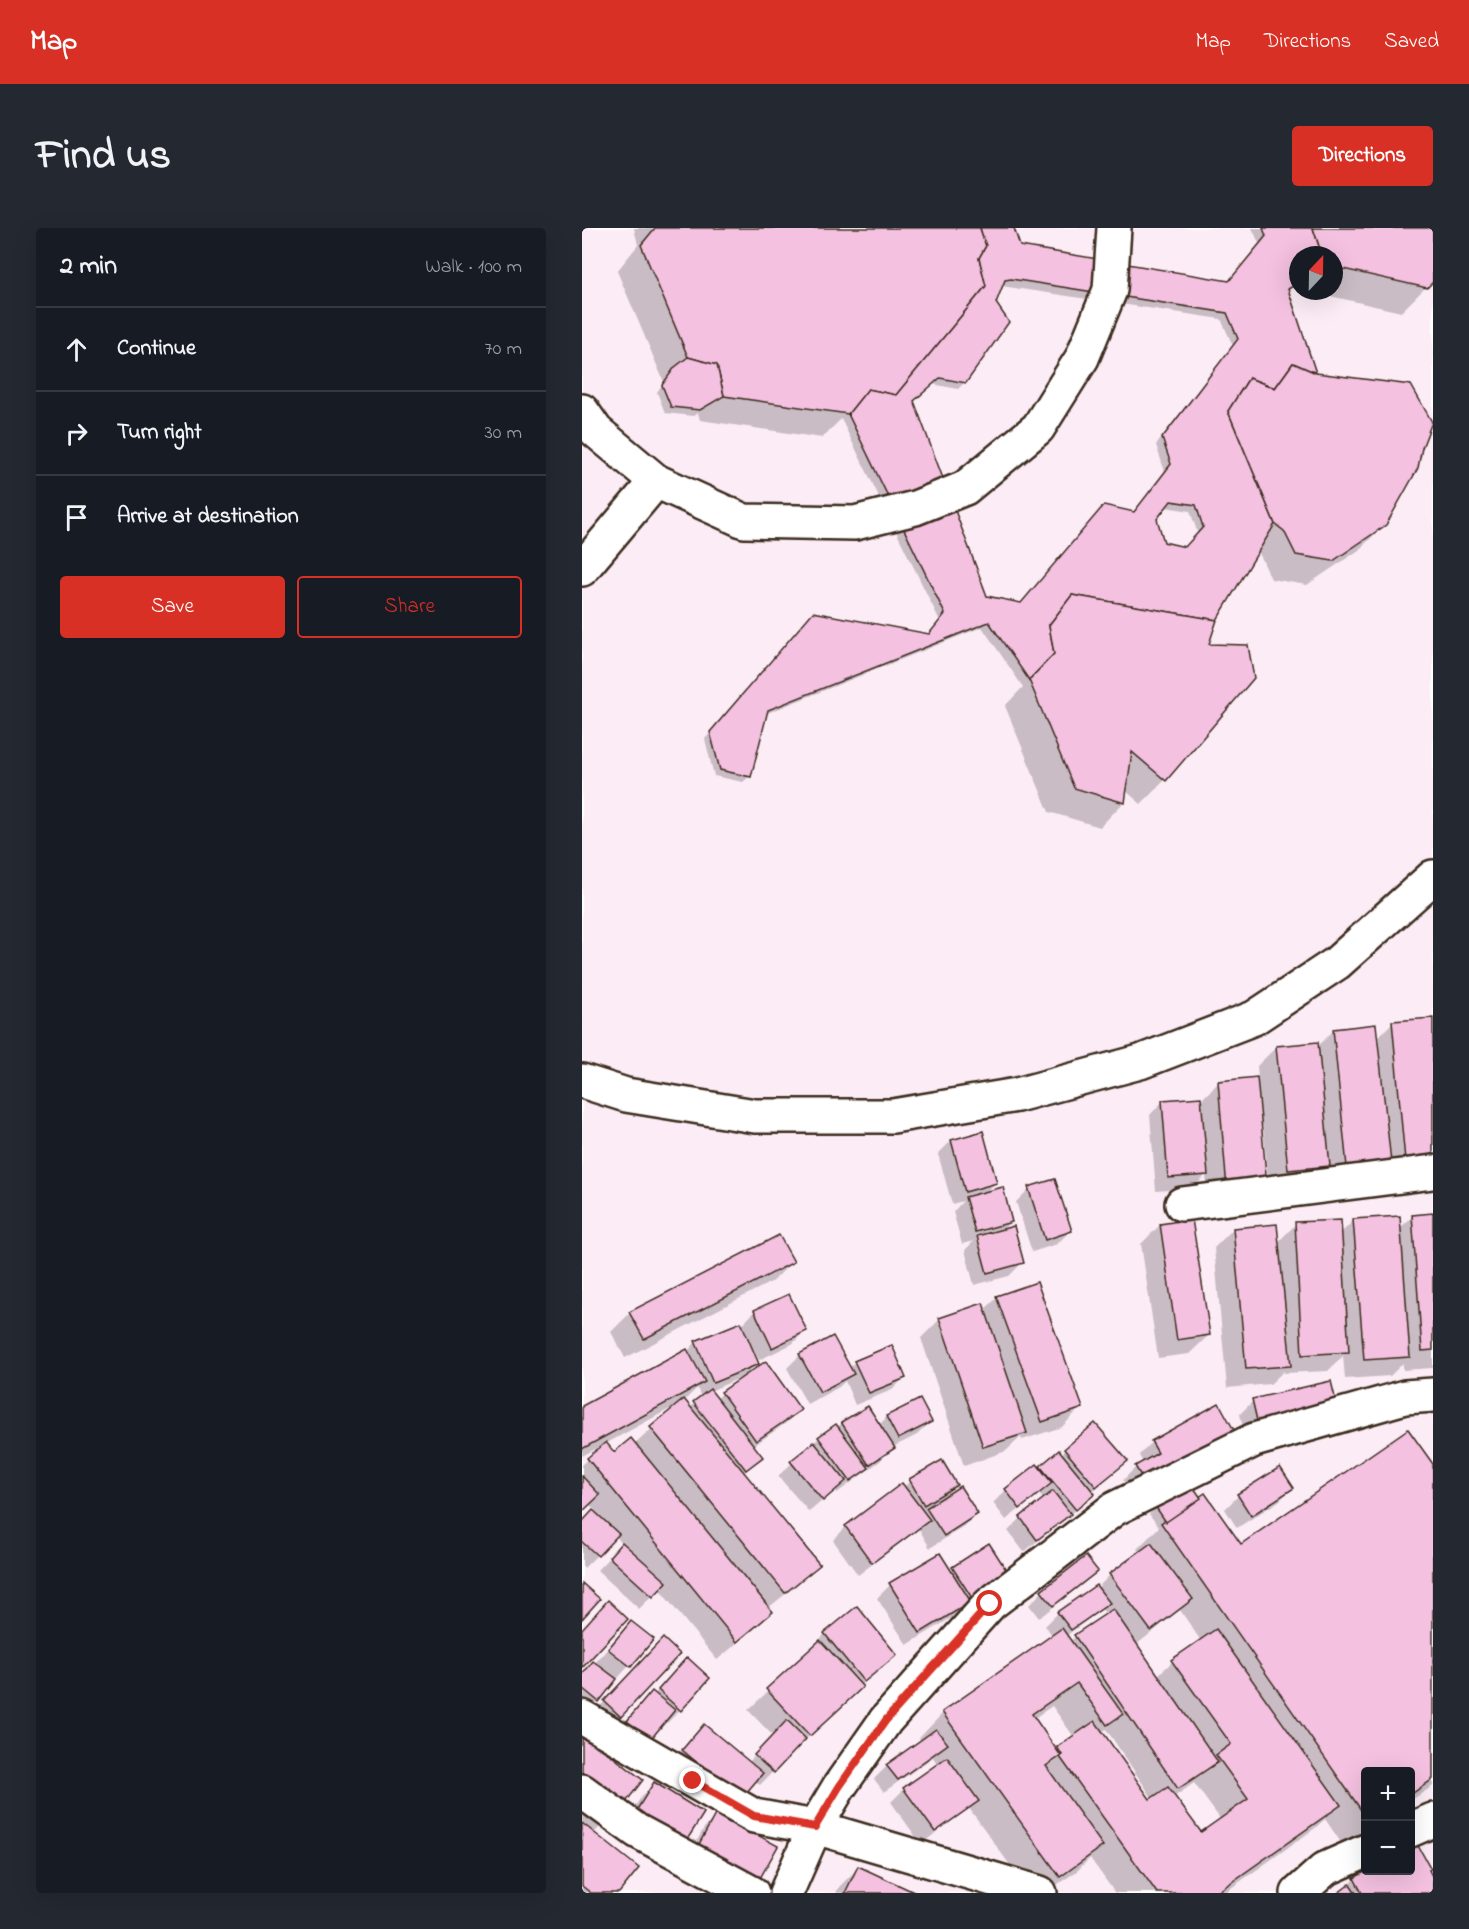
<!DOCTYPE html>
<html lang="en">
<head>
<meta charset="utf-8">
<style>
	body { margin:0; font-family:"Indie Flower",sans-serif; background:#242831; color:#f1f3f6 }
	.controls { position:absolute; right:18px; bottom:18px; display:grid; overflow:hidden; border-radius:6px; box-shadow:0 6px 24px #0002 }
	.controls button { width:54px; height:54px; display:grid; place-items:center; padding:0; border:0; border-bottom:2px solid #363941; background:#171b24; color:#f1f3f6; font:30px sans-serif }
	.compass { position:absolute; left:707px; top:18px; width:54px; height:54px; border-radius:50%; background:#171b24; box-shadow:0 6px 24px #0002; rotate:22deg }
	.stop { position:absolute; width:18px; height:18px; margin:-14px; border:4px solid #d93025; border-radius:50%; background:#fff }
	.stop.end { background:#d93025; border-color:#fff; box-shadow:0 2px 6px #0008 }
	.list { margin:0; padding:0; list-style:none }
	h2 { display:flex; justify-content:space-between; align-items:center; height:78px; margin:0; padding:0 24px; font-size:26px }
	h2 small { font-size:20px; font-weight:400; color:#9ea1a6 }
	.list li { display:grid; grid-template-columns:39px 1fr auto; gap:18px; align-items:center; box-sizing:border-box; height:84px; padding:0 24px; border-top:2px solid #363941 }
	.list b { display:block; font-size:22px; white-space:nowrap }
	.list em { font-size:20px; font-style:normal; color:#9ea1a6 }
	.actions { display:flex; gap:12px; padding:18px 24px }
	.actions a { flex:1; padding:14px 0; border:2px solid #d93025; border-radius:6px; text-align:center; font-size:21px; color:#d93025 }
	.actions .main { background:#d93025; color:#fff }
	.icon { flex:none; width:33px; height:33px; fill:none; stroke:currentColor; stroke-width:2; stroke-linecap:round; stroke-linejoin:round }
	.map { position:relative; flex:none; width:851px; height:1665px; overflow:hidden; border-radius:6px }
	header { display:flex; align-items:center; gap:36px; box-sizing:border-box; height:84px; padding:0 30px; background:#d93025; color:#fff }
	header strong { font-size:28px }
	nav { display:flex; gap:33px; margin-inline-start:auto; font-size:21px }
	.intro { display:flex; align-items:center; justify-content:space-between; box-sizing:border-box; height:144px; padding:0 36px }
	h1 { margin:0; font-size:42px }
	.button { padding:15px 27px; border-radius:6px; background:#d93025; color:#fff; font-size:21px; font-weight:700 }
	main { display:flex; gap:36px; padding:0 36px }
	aside { flex:1; background:#171b24; border-radius:6px; box-shadow:0 6px 24px #0002 }
	.map>svg:first-child { display:block }
</style>
</head>
<body>
<header>
<strong>Map</strong>
<nav><a>Map</a><a>Directions</a><a>Saved</a></nav>
</header>
<div class="intro"><h1>Find us</h1><a class="button">Directions</a></div>
<main>
<aside>
<h2>2 min<small>Walk · 100 m</small></h2>
<ul class="list">
<li><svg class="icon" aria-label="ahead" viewBox="0 0 24 24"><path d="M12 20V5M6 11l6-6 6 6"/></svg><div><b>Continue</b></div><em>70 m</em></li>
<li><svg class="icon" aria-label="right" viewBox="0 0 24 24"><path d="M7 20v-9h11M14 6l5 5-5 5"/></svg><div><b>Turn right</b></div><em>30 m</em></li>
<li><svg class="icon" aria-label="arrive" viewBox="0 0 24 24"><path d="M6 21V4h12l-3 4 3 4H6"/></svg><div><b>Arrive at destination</b></div></li>
</ul>
<div class="actions"><a class="main">Save</a><a>Share</a></div>
</aside>
<div class="map">
<svg width="851" height="1665" viewBox="0 0 851 1665">
	<rect width="100%" height="100%" fill="#fff"/>
	<filter id="ink" filterUnits="userSpaceOnUse"><feTurbulence type="fractalNoise" baseFrequency=".0167" numOctaves="2"/><feDisplacementMap in="SourceGraphic" scale="12" xChannelSelector="R" yChannelSelector="G"/><feConvolveMatrix kernelMatrix="1 2 1 2 8 2 1 2 1" color-interpolation-filters="sRGB"/></filter>
	<g filter="url(#ink)">
		<path fill="#fcecf6" fill-rule="evenodd" d="M 0,0 L 851,0 L 851,1665 L 0,1665 ZM 716,27 L 752,27 L 752,63 L 716,63 ZM 784,1544 L 828,1544 L 828,1642 L 784,1642 Z"/>
		<g fill="#0003" fill-rule="evenodd">
			<path d="M 52,0 L 430,0 L 437,19 L 646,55 L 678,17 L 670,0 L 851,0 L 851,52 L 819,84 L 726,63 L 752,63 L 752,27 L 716,27 L 716,56 L 705,63 L 732,146 L 802,297 L 777,322 L 725,357 L 689,351 L 678,327 L 674,324 L 633,391 L 583,552 L 559,576 L 544,563 L 542,574 L 518,599 L 467,584 L 423,478 L 441,459 L 400,399 L 183,486 L 168,548 L 161,554 L 132,548 L 123,511 L 225,392 L 347,407 L 358,393 L 259,191 L 240,210 L 118,192 L 116,185 L 111,188 L 83,185 L 75,164 L 82,154 L 35,43 L 56,17 ZM 419,58 L 639,91 L 651,118 L 574,217 L 583,244 L 551,286 L 439,377 L 404,369 L 331,173 L 350,156 L 376,161 L 383,154 ZM 583,279 L 608,283 L 616,306 L 603,321 L 581,315 L 573,290 Z"/>
			<path d="M 851,791 L 851,943 L 747,957 L 745,939 L 727,956 L 687,960 L 681,898 L 678,898 L 683,957 L 627,980 L 624,947 L 611,960 L 574,963 L 568,887 L 581,873 L 618,873 L 637,854 L 676,851 L 675,838 L 694,819 L 735,819 L 752,802 L 794,811 L 810,795 ZM 788,935 L 758,941 L 758,938 Z"/>
			<path d="M 369,913 L 413,955 L 403,966 L 428,994 L 419,1003 L 440,1035 L 427,1048 L 392,1057 L 383,1022 L 392,1013 L 380,1016 L 371,984 L 381,973 L 370,976 L 356,926 Z"/>
			<path d="M 447,961 L 488,1003 L 475,1016 L 450,1024 L 434,974 Z"/>
			<path d="M 851,987 L 851,1140 L 821,1142 L 821,1135 L 808,1148 L 763,1151 L 761,1128 L 746,1143 L 702,1145 L 702,1143 L 688,1156 L 645,1160 L 632,1020 L 651,1001 L 696,1014 L 714,996 L 759,1005 L 771,993 L 817,1001 L 831,988 Z"/>
			<path d="M 578,997 L 627,1107 L 607,1126 L 576,1130 L 559,1016 Z"/>
			<path d="M 210,1034 L 191,1053 L 43,1130 L 29,1104 L 48,1085 Z"/>
			<path d="M 415,1070 L 499,1179 L 480,1199 L 440,1212 L 439,1209 L 424,1223 L 382,1238 L 339,1110 L 358,1091 L 402,1082 Z"/>
			<path d="M 173,1083 L 223,1103 L 210,1116 L 177,1132 L 174,1126 L 171,1127 L 175,1136 L 165,1145 L 217,1182 L 204,1195 L 171,1218 L 179,1229 L 161,1246 L 236,1337 L 216,1356 L 186,1380 L 189,1384 L 170,1403 L 135,1432 L 77,1361 L 57,1381 L 15,1342 L 40,1316 L 34,1308 L 2,1340 L 0,1338 L 0,1295 L 13,1282 L 7,1276 L 0,1283 L 0,1237 L 20,1219 L 19,1218 L 0,1228 L 0,1180 L 105,1124 L 114,1114 L 159,1098 ZM 160,1149 L 134,1171 L 128,1163 ZM 115,1160 L 118,1167 L 124,1164 L 108,1180 L 102,1173 ZM 93,1178 L 94,1179 L 52,1217 L 32,1227 L 23,1216 Z"/>
			<path d="M 218,1127 L 267,1140 L 273,1134 L 323,1149 L 310,1162 L 273,1177 L 263,1153 L 257,1159 L 225,1176 L 205,1140 Z"/>
			<path d="M 671,1173 L 753,1178 L 663,1209 L 658,1186 Z"/>
			<path d="M 285,1180 L 297,1197 L 305,1189 L 348,1194 L 335,1207 L 311,1219 L 298,1233 L 255,1265 L 253,1262 L 227,1284 L 196,1248 L 237,1210 Z"/>
			<path d="M 513,1197 L 544,1233 L 510,1264 L 511,1266 L 498,1278 L 442,1324 L 426,1303 L 439,1290 L 462,1272 L 457,1266 L 424,1292 L 411,1275 L 424,1262 L 457,1240 L 477,1224 L 479,1226 Z"/>
			<path d="M 570,1214 L 638,1217 L 549,1267 L 541,1252 L 554,1239 L 561,1235 L 557,1227 Z"/>
			<path d="M 851,1239 L 851,1558 L 828,1573 L 828,1544 L 784,1544 L 784,1604 L 762,1619 L 743,1591 L 732,1601 L 642,1665 L 533,1665 L 508,1630 L 495,1643 L 463,1665 L 448,1665 L 387,1580 L 339,1616 L 309,1574 L 322,1561 L 356,1537 L 351,1529 L 302,1564 L 292,1551 L 305,1538 L 339,1513 L 337,1510 L 361,1485 L 471,1408 L 463,1398 L 476,1385 L 515,1360 L 528,1347 L 558,1325 L 555,1321 L 577,1299 L 567,1286 L 608,1256 L 658,1318 ZM 520,1381 L 524,1387 L 488,1413 L 484,1408 ZM 598,1382 L 619,1413 L 590,1434 L 575,1448 L 554,1417 ZM 470,1478 L 492,1509 L 474,1522 L 451,1491 ZM 524,1501 L 571,1571 L 568,1573 L 520,1505 ZM 612,1555 L 639,1592 L 619,1606 L 592,1569 Z"/>
			<path d="M 698,1241 L 710,1260 L 697,1273 L 655,1300 L 643,1281 L 656,1268 Z"/>
			<path d="M 328,1253 L 373,1257 L 361,1269 L 394,1286 L 381,1299 L 348,1320 L 337,1301 L 276,1347 L 251,1312 L 264,1299 L 322,1259 Z"/>
			<path d="M 407,1317 L 412,1359 L 382,1378 L 374,1387 L 325,1417 L 295,1370 L 308,1357 L 368,1344 Z"/>
			<path d="M 514,1343 L 501,1356 L 457,1390 L 447,1377 L 460,1364 Z"/>
			<path d="M 275,1380 L 313,1426 L 278,1458 L 260,1478 L 212,1522 L 178,1557 L 173,1553 L 88,1536 L 122,1498 L 166,1535 L 191,1508 L 166,1482 L 231,1421 L 230,1419 L 243,1406 Z"/>
			<path d="M 49,1395 L 70,1412 L 10,1479 L 0,1471 L 0,1447 L 11,1435 L 12,1436 Z"/>
			<path d="M 68,1425 L 96,1426 L 25,1501 L 10,1487 Z"/>
			<path d="M 92,1444 L 98,1482 L 85,1495 L 82,1492 L 54,1524 L 34,1507 L 57,1478 L 70,1465 L 72,1467 Z"/>
			<path d="M 0,1507 L 35,1582 L 11,1606 L 35,1665 L 0,1665 Z"/>
			<path d="M 72,1556 L 120,1585 L 39,1601 L 59,1569 Z"/>
			<path d="M 135,1587 L 176,1651 L 104,1632 L 122,1600 Z"/>
			<path d="M 276,1640 L 331,1665 L 254,1665 L 257,1659 Z"/>
			<path d="M 773,1651 L 851,1651 L 851,1665 L 759,1665 Z"/>
		</g>
		<g fill="#f4c1e0" stroke="#3b2a1e" stroke-width="1.5" fill-rule="evenodd">
			<path d="M 73,0 L 398,0 L 404,18 L 397,30 L 404,58 L 314,167 L 286,161 L 266,186 L 142,168 L 135,137 L 106,129 L 59,17 Z"/>
			<path d="M 398,0 L 432,0 L 438,18 L 647,53 L 684,8 L 681,0 L 731,0 L 740,27 L 716,27 L 716,55 L 706,61 L 734,145 L 711,135 L 693,160 L 667,150 L 646,183 L 693,296 L 635,392 L 490,367 L 467,397 L 472,426 L 447,452 L 407,394 L 186,482 L 169,549 L 138,542 L 128,504 L 231,384 L 347,406 L 363,386 L 266,186 L 286,161 L 314,167 L 404,58 L 397,30 L 404,18 ZM 429,51 L 645,85 L 656,111 L 580,210 L 589,236 L 552,284 L 522,277 L 439,375 L 405,368 L 332,173 L 358,150 L 384,155 L 427,94 L 414,75 L 423,52 ZM 589,273 L 614,277 L 621,299 L 603,319 L 582,314 L 575,291 Z"/>
			<path d="M 731,0 L 851,0 L 851,54 L 845,60 L 752,39 L 752,27 L 740,27 Z"/>
			<path d="M 106,129 L 135,137 L 142,168 L 118,182 L 89,179 L 80,157 L 93,139 Z"/>
			<path d="M 711,135 L 734,145 L 829,157 L 850,194 L 840,220 L 836,240 L 804,297 L 751,333 L 714,327 L 702,303 L 693,296 L 646,183 L 667,150 L 693,160 Z"/>
			<path d="M 490,367 L 635,392 L 627,416 L 666,417 L 672,450 L 584,553 L 550,524 L 543,575 L 492,560 L 447,452 L 472,426 L 467,397 Z"/>
			<path d="M 851,790 L 851,929 L 823,932 L 810,793 Z"/>
			<path d="M 794,796 L 809,934 L 765,939 L 751,801 Z"/>
			<path d="M 736,814 L 748,938 L 706,942 L 694,818 Z"/>
			<path d="M 675,849 L 685,957 L 645,961 L 636,853 Z"/>
			<path d="M 619,869 L 626,947 L 586,950 L 580,872 Z"/>
			<path d="M 401,903 L 415,955 L 383,964 L 369,912 Z"/>
			<path d="M 473,951 L 490,1003 L 463,1012 L 446,959 Z"/>
			<path d="M 421,959 L 430,994 L 393,1004 L 383,969 Z"/>
			<path d="M 851,985 L 851,1122 L 840,1123 L 830,987 Z"/>
			<path d="M 818,988 L 828,1129 L 782,1132 L 771,991 Z"/>
			<path d="M 610,991 L 628,1107 L 595,1112 L 578,996 Z"/>
			<path d="M 759,992 L 767,1124 L 720,1127 L 713,994 Z"/>
			<path d="M 695,996 L 709,1138 L 664,1141 L 651,1000 Z"/>
			<path d="M 432,998 L 442,1035 L 405,1045 L 395,1008 Z"/>
			<path d="M 197,1007 L 212,1034 L 62,1111 L 47,1084 Z"/>
			<path d="M 455,1054 L 501,1180 L 460,1194 L 414,1068 Z"/>
			<path d="M 207,1066 L 225,1103 L 190,1120 L 172,1082 Z"/>
			<path d="M 401,1075 L 445,1205 L 401,1219 L 357,1090 Z"/>
			<path d="M 159,1094 L 177,1136 L 131,1155 L 113,1113 Z"/>
			<path d="M 251,1108 L 272,1146 L 238,1164 L 217,1126 Z"/>
			<path d="M 310,1117 L 324,1150 L 287,1165 L 272,1133 Z"/>
			<path d="M 105,1121 L 123,1154 L 0,1221 L 0,1178 Z"/>
			<path d="M 184,1133 L 219,1182 L 174,1213 L 139,1164 Z"/>
			<path d="M 749,1153 L 755,1178 L 676,1197 L 670,1171 Z"/>
			<path d="M 128,1161 L 181,1229 L 164,1242 L 111,1174 Z"/>
			<path d="M 102,1171 L 238,1337 L 203,1365 L 68,1199 Z"/>
			<path d="M 338,1171 L 350,1194 L 316,1211 L 304,1188 Z"/>
			<path d="M 637,1175 L 653,1204 L 563,1255 L 553,1238 L 576,1225 L 569,1213 Z"/>
			<path d="M 286,1178 L 313,1220 L 287,1237 L 259,1194 Z"/>
			<path d="M 513,1195 L 546,1233 L 514,1259 L 482,1221 Z"/>
			<path d="M 254,1196 L 287,1240 L 268,1253 L 236,1209 Z"/>
			<path d="M 826,1201 L 851,1236 L 851,1551 L 828,1567 L 828,1544 L 784,1544 L 784,1589 L 579,1295 L 623,1265 L 659,1316 Z"/>
			<path d="M 49,1210 L 191,1384 L 155,1414 L 5,1230 L 24,1214 L 32,1224 Z"/>
			<path d="M 232,1214 L 264,1253 L 241,1273 L 208,1233 Z"/>
			<path d="M 477,1222 L 513,1266 L 494,1282 L 458,1238 Z"/>
			<path d="M 360,1232 L 375,1257 L 342,1277 L 327,1251 Z"/>
			<path d="M 455,1236 L 470,1255 L 438,1281 L 423,1261 Z"/>
			<path d="M 698,1239 L 712,1260 L 669,1288 L 655,1266 Z"/>
			<path d="M 0,1248 L 18,1267 L 0,1284 Z"/>
			<path d="M 608,1254 L 619,1270 L 584,1294 L 573,1278 Z"/>
			<path d="M 320,1255 L 348,1292 L 290,1335 L 263,1298 Z"/>
			<path d="M 378,1258 L 396,1286 L 362,1308 L 344,1280 Z"/>
			<path d="M 471,1263 L 489,1286 L 455,1312 L 438,1289 Z"/>
			<path d="M 11,1282 L 37,1306 L 16,1328 L 0,1314 L 0,1294 Z"/>
			<path d="M 40,1314 L 85,1354 L 71,1369 L 27,1329 Z"/>
			<path d="M 407,1315 L 427,1346 L 390,1370 L 370,1339 Z"/>
			<path d="M 569,1315 L 611,1371 L 569,1403 L 527,1346 Z"/>
			<path d="M 358,1325 L 389,1374 L 338,1405 L 307,1355 Z"/>
			<path d="M 504,1328 L 516,1343 L 471,1378 L 459,1363 Z"/>
			<path d="M 0,1355 L 18,1371 L 0,1391 Z"/>
			<path d="M 514,1357 L 528,1375 L 489,1402 L 475,1384 Z"/>
			<path d="M 26,1372 L 46,1391 L 0,1440 L 0,1401 Z"/>
			<path d="M 275,1378 L 315,1427 L 282,1454 L 242,1405 Z"/>
			<path d="M 531,1381 L 636,1534 L 596,1561 L 492,1407 Z"/>
			<path d="M 49,1393 L 72,1411 L 49,1439 L 26,1421 Z"/>
			<path d="M 480,1400 L 541,1486 L 525,1497 L 495,1455 L 450,1486 L 479,1528 L 464,1538 L 521,1618 L 478,1649 L 360,1484 Z"/>
			<path d="M 634,1401 L 759,1577 L 634,1665 L 575,1665 L 478,1529 L 480,1527 L 475,1519 L 513,1493 L 568,1571 L 586,1559 L 619,1604 L 666,1571 L 634,1527 L 649,1516 L 589,1432 Z"/>
			<path d="M 81,1410 L 98,1426 L 39,1489 L 22,1473 Z"/>
			<path d="M 238,1412 L 281,1459 L 228,1508 L 184,1461 Z"/>
			<path d="M 105,1429 L 128,1450 L 99,1483 L 76,1462 Z"/>
			<path d="M 11,1433 L 35,1451 L 17,1474 L 0,1460 L 0,1447 Z"/>
			<path d="M 70,1463 L 93,1482 L 68,1512 L 45,1493 Z"/>
			<path d="M 205,1492 L 224,1511 L 192,1545 L 172,1527 Z"/>
			<path d="M 122,1496 L 181,1545 L 159,1571 L 100,1522 Z"/>
			<path d="M 354,1501 L 366,1516 L 316,1552 L 304,1537 Z"/>
			<path d="M 0,1505 L 61,1552 L 37,1583 L 0,1554 Z"/>
			<path d="M 365,1529 L 397,1573 L 353,1604 L 321,1560 Z"/>
			<path d="M 72,1554 L 122,1585 L 101,1618 L 51,1588 Z"/>
			<path d="M 134,1585 L 196,1618 L 177,1652 L 116,1618 Z"/>
			<path d="M 0,1595 L 57,1640 L 37,1665 L 9,1665 L 0,1658 Z"/>
			<path d="M 835,1616 L 849,1641 L 847,1642 L 851,1650 L 851,1665 L 780,1665 L 772,1650 L 786,1642 L 828,1642 L 828,1619 Z"/>
			<path d="M 276,1638 L 334,1665 L 263,1665 Z"/>
			<path d="M 768,1656 L 774,1665 L 756,1665 Z"/>
		</g>
		<g fill="none" stroke-linecap="round" stroke-linejoin="round">
			<defs>
				<g id="minor">
					<path d="M 0,183 L 14,203 L 74,253 L 162,293 L 273,295 L 333,280 L 383,260 L 456,200 L 500,130 L 528,62 L 532,0"/>
					<path d="M 0,341 L 74,253"/>
					<path d="M 0,853 L 44,867 L 173,888 L 311,888 L 435,867 L 558,834 L 672,790 L 755,735 L 851,649"/>
					<path d="M 600,976 L 851,944"/>
					<path d="M 0,1489 L 172,1588 L 233,1599 L 458,1665"/>
					<path d="M 0,1563 L 55,1603 L 170,1665"/>
					<path d="M 828,1602 L 851,1592"/>
					<path d="M 204,1665 L 233,1599 L 257,1559 L 304,1492 L 408,1376 L 532,1281 L 672,1212 L 823,1169 L 851,1167"/>
					<path d="M 716,1665 L 743,1641 L 784,1623"/>
				</g>
			</defs>
			<use href="#minor" stroke="#3b2a1e" stroke-width="38"/>
			<use href="#minor" stroke="#fff" stroke-width="33"/>
		</g>
	</g>
	<g fill="none" stroke-linecap="round" stroke-linejoin="round" filter="url(#ink)">
		<path stroke="#d93025" stroke-width="8" d="M 111,1553 L 172,1588 L 233,1599 L 257,1559 L 304,1492 L 408,1376"/>
	</g>
</svg>
<div class="controls">
<button>+</button>
<button>−</button>
</div>
<svg class="compass" viewBox="-18 -18 36 36"><path d="M0-13l5 13h-10z" fill="#e53935"/><path d="M0 13l5-13h-10z" fill="#9ea1a6"/></svg>
<div class="stop" style="left:408px;top:1376px"></div>
<div class="stop end" style="left:111px;top:1553px"></div>
</div>
</main>
</body>
</html>
